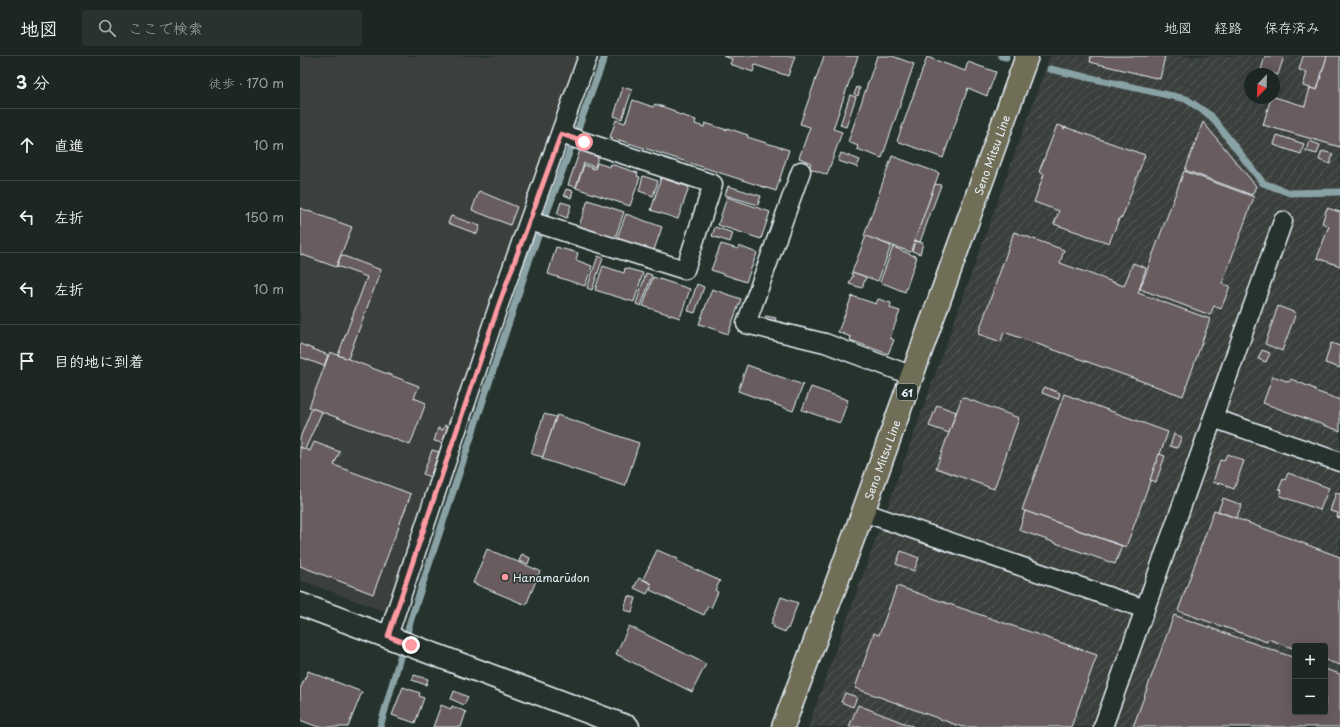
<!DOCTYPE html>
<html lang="ja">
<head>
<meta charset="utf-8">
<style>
	body { margin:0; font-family:"Playpen Sans","Klee One",sans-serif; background:#29322f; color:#f1f3f6 }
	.controls { position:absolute; right:12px; bottom:12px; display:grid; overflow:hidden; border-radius:4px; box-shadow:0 4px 16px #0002 }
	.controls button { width:36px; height:36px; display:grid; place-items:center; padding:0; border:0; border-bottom:1px solid #3a4340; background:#1c2622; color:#f1f3f6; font:20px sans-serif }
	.compass { position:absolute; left:944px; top:12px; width:36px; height:36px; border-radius:50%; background:#1c2622; box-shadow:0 4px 16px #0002; rotate:203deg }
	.stop { position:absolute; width:12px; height:12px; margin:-9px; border:3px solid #ff9aa2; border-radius:50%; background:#fff }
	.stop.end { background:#ff9aa2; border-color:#fff; box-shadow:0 1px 4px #0008 }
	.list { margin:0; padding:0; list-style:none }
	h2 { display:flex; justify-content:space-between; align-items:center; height:52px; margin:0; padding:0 16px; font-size:17px }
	h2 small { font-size:13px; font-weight:400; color:#a0a5a5 }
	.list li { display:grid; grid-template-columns:26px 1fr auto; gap:12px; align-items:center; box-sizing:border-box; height:72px; padding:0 16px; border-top:1px solid #3a4340 }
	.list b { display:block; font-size:15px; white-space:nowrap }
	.list em { font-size:13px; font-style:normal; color:#a0a5a5 }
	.icon { flex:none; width:22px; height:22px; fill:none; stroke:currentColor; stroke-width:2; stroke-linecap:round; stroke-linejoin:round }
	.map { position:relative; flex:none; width:1040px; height:671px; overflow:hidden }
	header { display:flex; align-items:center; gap:24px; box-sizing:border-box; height:56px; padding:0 20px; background:#1c2622; border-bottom:1px solid #3a4340 }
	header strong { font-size:19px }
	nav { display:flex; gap:22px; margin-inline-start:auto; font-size:14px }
	.search { width:280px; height:36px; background:#29322f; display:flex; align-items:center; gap:10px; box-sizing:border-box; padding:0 14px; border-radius:4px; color:#a0a5a5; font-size:15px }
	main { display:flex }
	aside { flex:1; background:#1c2622 }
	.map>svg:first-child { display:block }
</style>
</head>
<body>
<header>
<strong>地図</strong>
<div class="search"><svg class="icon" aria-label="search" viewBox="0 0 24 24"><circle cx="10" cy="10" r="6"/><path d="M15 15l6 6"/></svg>ここで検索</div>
<nav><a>地図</a><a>経路</a><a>保存済み</a></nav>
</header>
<main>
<aside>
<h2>3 分<small>徒歩 · 170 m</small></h2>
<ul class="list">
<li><svg class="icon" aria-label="ahead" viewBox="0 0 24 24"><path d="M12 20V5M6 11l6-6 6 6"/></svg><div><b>直進</b></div><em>10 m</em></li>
<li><svg class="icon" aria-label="left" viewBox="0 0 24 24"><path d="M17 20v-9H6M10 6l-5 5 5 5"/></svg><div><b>左折</b></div><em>150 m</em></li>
<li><svg class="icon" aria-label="left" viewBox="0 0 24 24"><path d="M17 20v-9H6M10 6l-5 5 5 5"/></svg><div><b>左折</b></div><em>10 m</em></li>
<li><svg class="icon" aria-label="arrive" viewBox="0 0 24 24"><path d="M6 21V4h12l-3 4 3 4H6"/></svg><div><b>目的地に到着</b></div></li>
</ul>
</aside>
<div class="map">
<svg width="1040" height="671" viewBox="0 0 1040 671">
	<defs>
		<pattern id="industrial-furrows" width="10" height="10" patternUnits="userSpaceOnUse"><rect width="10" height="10" fill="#3a3f3c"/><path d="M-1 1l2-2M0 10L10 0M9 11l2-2" fill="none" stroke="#565b59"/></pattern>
	</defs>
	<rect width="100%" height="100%" fill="#26332d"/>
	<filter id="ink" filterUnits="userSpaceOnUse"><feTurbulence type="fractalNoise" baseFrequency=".025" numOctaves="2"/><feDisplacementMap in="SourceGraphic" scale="8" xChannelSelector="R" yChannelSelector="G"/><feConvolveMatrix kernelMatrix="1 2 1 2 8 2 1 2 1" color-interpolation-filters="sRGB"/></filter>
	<g filter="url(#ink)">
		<path fill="#3a3f3c" d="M 0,0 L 279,0 L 192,236 L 86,556 L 0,524 Z"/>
		<path fill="url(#industrial-furrows)" fill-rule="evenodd" d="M 750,0 L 1040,0 L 1040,671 L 508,671 ZM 950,18 L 974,18 L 974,42 L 950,42 ZM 995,590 L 1025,590 L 1025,656 L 995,656 Z"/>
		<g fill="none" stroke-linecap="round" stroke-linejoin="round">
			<g stroke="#89a2a6" stroke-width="7">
				<path d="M 701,0 L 706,1"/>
				<path d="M 750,13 L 886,43 L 911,60 L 963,127 L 990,137 L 1040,136"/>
				<path d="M 80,671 L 111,563 L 232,196 L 305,0"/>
			</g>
		</g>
		<g fill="#675c5e" stroke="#e8f1f8">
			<path d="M 423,0 L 495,0 L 488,20 L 455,9 L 453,16 L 430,8 L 432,3 Z"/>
			<path d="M 524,0 L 558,0 L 533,73 L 542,76 L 527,119 L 509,112 L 511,107 L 499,102 L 510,71 L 500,68 Z"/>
			<path d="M 577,0 L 592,0 L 614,8 L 582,102 L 557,93 L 558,90 L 548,86 Z"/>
			<path d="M 791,0 L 865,0 L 860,23 L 790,6 Z"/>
			<path d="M 965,0 L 984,0 L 978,19 L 961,14 Z"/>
			<path d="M 1003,0 L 1027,0 L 1017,34 L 1003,30 L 1007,16 L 999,14 Z"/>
			<path d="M 1027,0 L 1040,0 L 1040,91 L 963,69 L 971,42 L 974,41 L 1005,50 L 1010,32 L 1017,34 Z"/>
			<path d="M 627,1 L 665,15 L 668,6 L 696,16 L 687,40 L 668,32 L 643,102 L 597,85 Z"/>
			<path d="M 323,31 L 332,34 L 322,63 L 314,60 Z"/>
			<path d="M 557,31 L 560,32 L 558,40 L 554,38 Z"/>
			<path d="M 550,39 L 556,41 L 546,71 L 540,69 Z"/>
			<path d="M 333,44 L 353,51 L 355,48 L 375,55 L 375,57 L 396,64 L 395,68 L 404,71 L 405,67 L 427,74 L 427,72 L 448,79 L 447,81 L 489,94 L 476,135 L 310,81 L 316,64 L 325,67 Z"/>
			<path d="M 903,66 L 956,130 L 952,139 L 885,114 Z"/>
			<path d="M 757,69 L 764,71 L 763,73 L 764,73 L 765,71 L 845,99 L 822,162 L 820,161 L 809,187 L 754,168 L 759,155 L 734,146 L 744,118 L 739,116 Z"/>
			<path d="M 977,79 L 1004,88 L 1001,98 L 974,89 Z"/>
			<path d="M 1009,85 L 1020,89 L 1017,98 L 1006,95 Z"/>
			<path d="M 280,94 L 298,101 L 295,111 L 284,107 L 276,131 L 268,129 Z"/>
			<path d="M 1022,95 L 1033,98 L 1030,108 L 1019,104 Z"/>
			<path d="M 541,97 L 560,104 L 557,111 L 538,105 Z"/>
			<path d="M 592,100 L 639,117 L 611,196 L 564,180 Z"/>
			<path d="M 297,107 L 310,111 L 311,108 L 338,117 L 337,120 L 340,121 L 330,150 L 276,132 L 284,109 L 295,113 Z"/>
			<path d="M 884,115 L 954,141 L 922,228 L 930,230 L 921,253 L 914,250 L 910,259 L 840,233 Z"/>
			<path d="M 343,120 L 358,125 L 353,140 L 339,135 Z"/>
			<path d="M 361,122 L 389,131 L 378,163 L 351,154 Z"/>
			<path d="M 635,128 L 641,129 L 620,186 L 615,184 Z"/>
			<path d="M 428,130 L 461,140 L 458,149 L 425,139 Z"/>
			<path d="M 266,133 L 273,135 L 271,142 L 264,139 Z"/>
			<path d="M 179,135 L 217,151 L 210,169 L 172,154 Z"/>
			<path d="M 427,141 L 470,156 L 461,183 L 418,169 Z"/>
			<path d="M 288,144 L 324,156 L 315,182 L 279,170 Z"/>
			<path d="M 261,146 L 271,149 L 267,162 L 257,158 Z"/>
			<path d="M 0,152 L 52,171 L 36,211 L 0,198 Z"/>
			<path d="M 1027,152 L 1040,156 L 1040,210 L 1017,202 L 1029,170 L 1022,167 Z"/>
			<path d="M 326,158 L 362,171 L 354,194 L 317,182 Z"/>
			<path d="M 151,160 L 180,170 L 177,178 L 148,167 Z"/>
			<path d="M 415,171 L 433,177 L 430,186 L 412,180 Z"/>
			<path d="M 714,176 L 764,194 L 760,207 L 824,230 L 833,207 L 846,212 L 838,237 L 910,263 L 883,340 L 704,276 L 701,286 L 678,278 Z"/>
			<path d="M 566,180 L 591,190 L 578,225 L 552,216 Z"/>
			<path d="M 615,185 L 623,187 L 620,198 L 612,195 Z"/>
			<path d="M 421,188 L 438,193 L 439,190 L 457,197 L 446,226 L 411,214 Z"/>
			<path d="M 256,191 L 278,197 L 276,204 L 292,210 L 285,230 L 248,218 Z"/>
			<path d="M 593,191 L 617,201 L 605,236 L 580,226 Z"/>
			<path d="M 41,199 L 81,214 L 48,303 L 38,299 L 67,221 L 37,210 Z"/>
			<path d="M 298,200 L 303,202 L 292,234 L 287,232 Z"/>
			<path d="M 303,210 L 324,217 L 325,212 L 343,217 L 334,246 L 295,234 Z"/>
			<path d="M 552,216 L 566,221 L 562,232 L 549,228 L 553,219 L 551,218 Z"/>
			<path d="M 346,217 L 352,219 L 341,250 L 336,248 Z"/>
			<path d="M 353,221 L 390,233 L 380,262 L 343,250 Z"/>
			<path d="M 397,228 L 404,231 L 395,257 L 388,255 Z"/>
			<path d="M 412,233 L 441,243 L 428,278 L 399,268 Z"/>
			<path d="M 552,240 L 576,248 L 578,243 L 591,247 L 590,252 L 600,255 L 590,282 L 594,284 L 588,298 L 550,284 L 551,281 L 538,276 Z"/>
			<path d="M 978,250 L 996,257 L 982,295 L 965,288 Z"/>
			<path d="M 466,260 L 476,262 L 474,267 L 464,264 Z"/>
			<path d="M 1031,287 L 1040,290 L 1040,312 L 1025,307 Z"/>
			<path d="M 0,288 L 28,299 L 24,310 L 0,301 Z"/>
			<path d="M 962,294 L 970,297 L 966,306 L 958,303 Z"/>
			<path d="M 30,296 L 119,330 L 114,342 L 126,347 L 110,389 L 9,351 Z"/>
			<path d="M 447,309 L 503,329 L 493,355 L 438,335 Z"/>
			<path d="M 973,320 L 989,326 L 991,323 L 1015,333 L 1015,335 L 1040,344 L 1040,375 L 963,347 Z"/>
			<path d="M 511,331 L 548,344 L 540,367 L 502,354 Z"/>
			<path d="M 744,331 L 760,337 L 758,343 L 742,337 Z"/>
			<path d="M 764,338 L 868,376 L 826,491 L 722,454 Z"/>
			<path d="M 662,341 L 719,362 L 694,433 L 636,412 Z"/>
			<path d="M 637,349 L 656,356 L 649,377 L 629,370 Z"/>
			<path d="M 12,352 L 22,356 L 5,393 L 0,391 L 0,382 Z"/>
			<path d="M 244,358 L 256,361 L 243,401 L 231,398 Z"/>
			<path d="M 257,359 L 339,387 L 325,430 L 242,403 Z"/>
			<path d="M 145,369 L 148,370 L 143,387 L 134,385 L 138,372 L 143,374 Z"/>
			<path d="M 874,378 L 882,381 L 877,392 L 870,390 Z"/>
			<path d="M 14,386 L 40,396 L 34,409 L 111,438 L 73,538 L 0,510 L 0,391 L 10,395 Z"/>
			<path d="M 132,394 L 139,396 L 130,421 L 123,418 Z"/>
			<path d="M 859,398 L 865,400 L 856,426 L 850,424 Z"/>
			<path d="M 927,398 L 944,405 L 934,433 L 926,430 L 927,429 L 920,426 L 919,428 L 913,426 L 920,404 L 924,405 Z"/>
			<path d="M 988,417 L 1029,432 L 1020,454 L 980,440 L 982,434 L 979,433 L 983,423 L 985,424 Z"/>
			<path d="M 1036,437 L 1040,438 L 1040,462 L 1037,461 L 1038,457 L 1030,455 Z"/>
			<path d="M 923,442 L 942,449 L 936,462 L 918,455 Z"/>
			<path d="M 914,454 L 1040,501 L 1040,609 L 1025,604 L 1025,590 L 995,590 L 995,593 L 968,583 L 967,586 L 878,555 Z"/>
			<path d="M 725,455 L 822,490 L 815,508 L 719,474 Z"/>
			<path d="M 187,493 L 240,515 L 226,549 L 173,527 Z"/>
			<path d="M 357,494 L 378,503 L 377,505 L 420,525 L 415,534 L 418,536 L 411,552 L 408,550 L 404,559 L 350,534 L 351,530 L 347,538 L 334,532 L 339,522 L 352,528 L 343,523 Z"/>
			<path d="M 601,495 L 619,502 L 614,515 L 596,508 Z"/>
			<path d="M 222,498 L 230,502 L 228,508 L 219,505 Z"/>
			<path d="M 597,530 L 797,599 L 771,671 L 662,671 L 555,632 L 574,577 L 579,579 Z"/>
			<path d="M 328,540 L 336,542 L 332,556 L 324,554 Z"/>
			<path d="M 481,541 L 498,547 L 488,573 L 487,572 L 485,576 L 473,571 L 474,569 L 471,568 Z"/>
			<path d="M 874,559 L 995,602 L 995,656 L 1025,656 L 1025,613 L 1040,618 L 1040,671 L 833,671 Z"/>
			<path d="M 329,570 L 406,608 L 392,636 L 316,598 Z"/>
			<path d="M 8,615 L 62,636 L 48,671 L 18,671 L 0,664 L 0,633 Z"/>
			<path d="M 114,619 L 128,623 L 126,629 L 112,624 Z"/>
			<path d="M 103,631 L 120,637 L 119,640 L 124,642 L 115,667 L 92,659 Z"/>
			<path d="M 154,635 L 168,641 L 164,649 L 151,643 Z"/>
			<path d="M 545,637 L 557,641 L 553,651 L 541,646 Z"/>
			<path d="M 141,649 L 151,653 L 152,650 L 166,656 L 161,671 L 133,671 Z"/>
			<path d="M 558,649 L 614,671 L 549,671 Z"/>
		</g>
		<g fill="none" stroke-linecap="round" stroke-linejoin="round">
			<defs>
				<g id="street">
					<path d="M 501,115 L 446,268 L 525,287 L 613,320"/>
					<path d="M 230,165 L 385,214 L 413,128 L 261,78"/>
					<path d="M 913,362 L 1040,406"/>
					<path d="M 563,456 L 845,553"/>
					<path d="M 88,580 L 198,251 L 288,0"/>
					<path d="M 803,671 L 983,165"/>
				</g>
				<path id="secondary" d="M 0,548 L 328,671"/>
				<g id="primary">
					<path id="s1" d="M 483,671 L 563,456 L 727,0"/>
				</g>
			</defs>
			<use href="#street" stroke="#e8f1f8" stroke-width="21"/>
			<use href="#secondary" stroke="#e8f1f8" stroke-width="25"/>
			<use href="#primary" stroke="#e8f1f8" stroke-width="25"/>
			<use href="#street" stroke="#26332d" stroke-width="18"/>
			<use href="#secondary" stroke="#26332d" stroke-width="22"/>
			<use href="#primary" stroke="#716e59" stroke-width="22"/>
		</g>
	</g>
	<g fill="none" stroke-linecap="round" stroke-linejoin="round" filter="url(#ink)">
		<path stroke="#ff9aa2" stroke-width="5" d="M 111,589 L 88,580 L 198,251 L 261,78 L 284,86"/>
	</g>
	<circle fill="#ff9aa2" stroke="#26332d" stroke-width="1.5" cx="205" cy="521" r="4"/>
	<g text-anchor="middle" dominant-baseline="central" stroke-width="3" stroke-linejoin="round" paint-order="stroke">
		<rect fill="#26332d" stroke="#aeb8bb" stroke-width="1" x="597" y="328" width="20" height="16" rx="3"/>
		<g font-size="10" font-weight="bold" fill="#e8f1f8">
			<text x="607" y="336">61</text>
		</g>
		<g font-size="11" fill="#e8f1f8" stroke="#26332d">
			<text stroke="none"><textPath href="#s1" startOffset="609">Seno Mitsu Line</textPath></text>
			<text stroke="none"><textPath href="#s1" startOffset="285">Seno Mitsu Line</textPath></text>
		</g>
		<g font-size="11" fill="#e8f1f8" stroke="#26332d" text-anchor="start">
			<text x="213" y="521">Hanamarūdon</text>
		</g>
	</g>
</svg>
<div class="controls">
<button>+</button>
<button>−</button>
</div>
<svg class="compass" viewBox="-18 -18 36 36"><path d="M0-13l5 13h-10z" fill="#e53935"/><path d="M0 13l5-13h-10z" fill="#a0a5a5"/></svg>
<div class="stop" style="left:284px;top:86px"></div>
<div class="stop end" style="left:111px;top:589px"></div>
</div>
</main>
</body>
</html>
